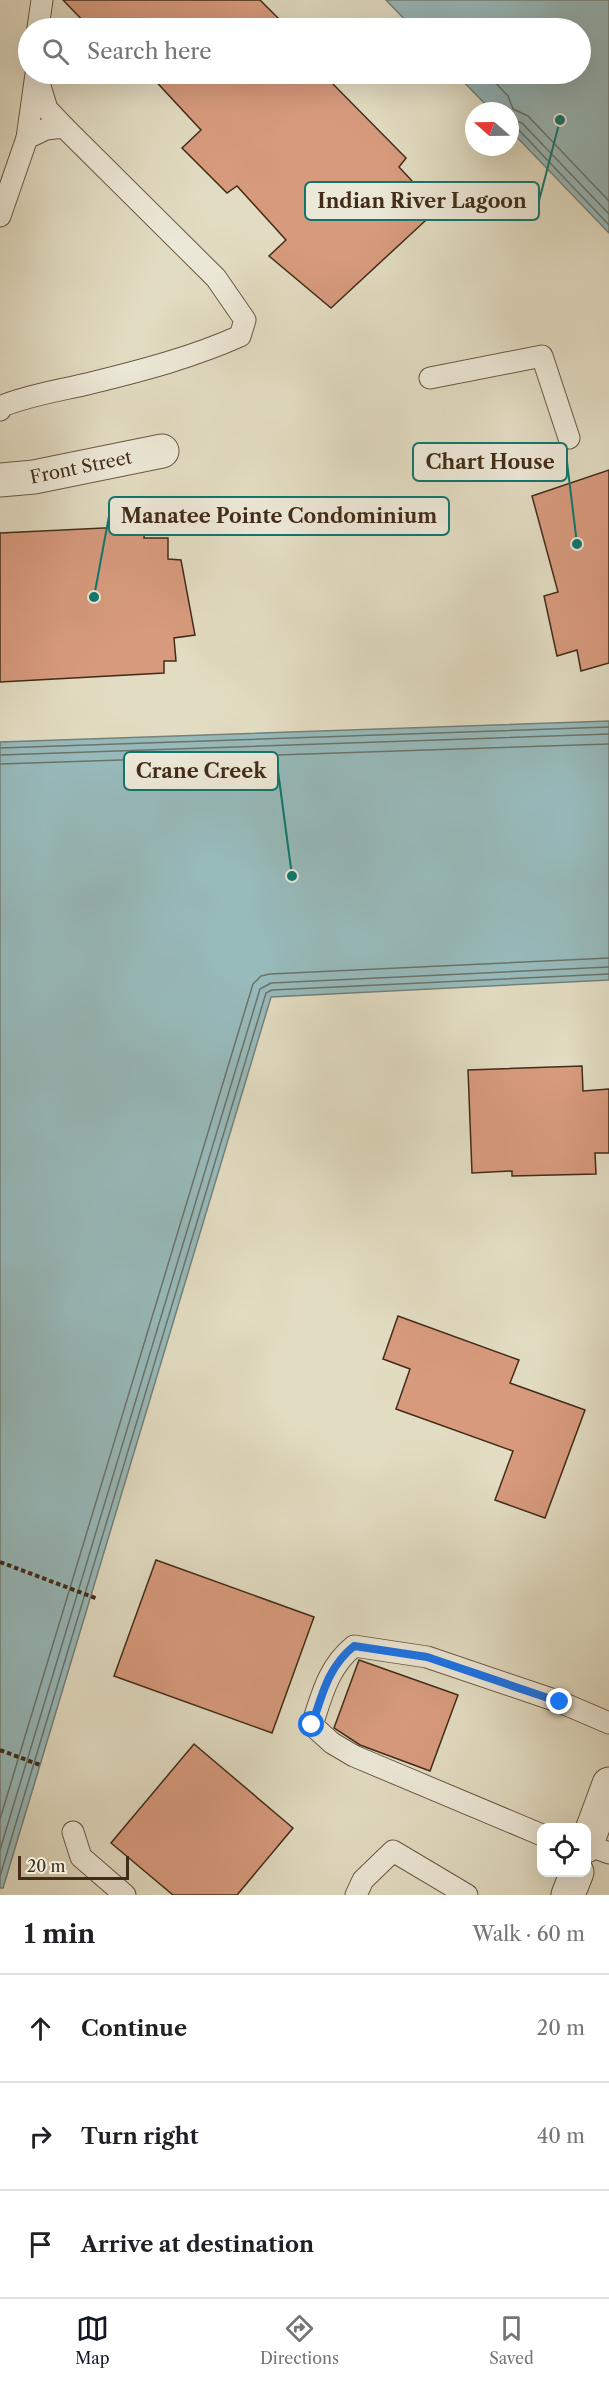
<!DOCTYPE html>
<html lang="en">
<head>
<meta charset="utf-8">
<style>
	body { margin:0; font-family:"Libre Caslon Text",serif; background:#f2f2f2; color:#202124 }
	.controls { position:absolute; right:18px; bottom:18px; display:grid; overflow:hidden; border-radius:12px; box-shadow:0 6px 24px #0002 }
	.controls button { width:54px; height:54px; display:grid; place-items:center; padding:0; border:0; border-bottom:2px solid #e0e0e0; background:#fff; color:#202124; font:30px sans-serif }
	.compass { position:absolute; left:465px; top:102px; width:54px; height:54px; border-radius:50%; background:#fff; box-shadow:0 6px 24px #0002; rotate:290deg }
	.scale { position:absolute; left:18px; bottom:15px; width:111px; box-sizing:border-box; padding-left:6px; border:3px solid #422c18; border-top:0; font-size:16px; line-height:21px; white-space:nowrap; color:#422c18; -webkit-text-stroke:4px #ece8d7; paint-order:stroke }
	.stop { position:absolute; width:18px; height:18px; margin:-14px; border:4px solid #1a73e8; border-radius:50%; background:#fff }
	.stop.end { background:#1a73e8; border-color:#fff; box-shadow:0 2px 6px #0008 }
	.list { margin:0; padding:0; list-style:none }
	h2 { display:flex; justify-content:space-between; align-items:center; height:78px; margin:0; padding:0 24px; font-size:26px }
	h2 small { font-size:20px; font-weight:400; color:#757577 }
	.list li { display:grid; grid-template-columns:39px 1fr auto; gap:18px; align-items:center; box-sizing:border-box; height:108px; padding:0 24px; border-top:2px solid #e0e0e0 }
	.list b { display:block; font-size:22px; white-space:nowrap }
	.list em { font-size:20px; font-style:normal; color:#757577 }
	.icon { flex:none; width:33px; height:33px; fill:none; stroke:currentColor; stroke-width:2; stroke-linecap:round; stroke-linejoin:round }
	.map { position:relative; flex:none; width:609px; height:1895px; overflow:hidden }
	.search { position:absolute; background:#fff; box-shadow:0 6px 24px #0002; left:18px; right:18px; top:18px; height:66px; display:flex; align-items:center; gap:15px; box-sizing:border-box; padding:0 21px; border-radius:33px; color:#757577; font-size:22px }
	.sheet { height:402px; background:#fff }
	nav { display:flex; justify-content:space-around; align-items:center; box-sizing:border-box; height:84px; border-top:2px solid #e0e0e0; background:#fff; font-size:16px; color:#757577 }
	nav a { display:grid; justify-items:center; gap:3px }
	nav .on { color:#111827 }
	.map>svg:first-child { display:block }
</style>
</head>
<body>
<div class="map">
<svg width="609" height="1895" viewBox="0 0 609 1895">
	<rect width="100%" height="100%" fill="#e2dcc2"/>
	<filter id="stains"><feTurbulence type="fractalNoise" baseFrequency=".00333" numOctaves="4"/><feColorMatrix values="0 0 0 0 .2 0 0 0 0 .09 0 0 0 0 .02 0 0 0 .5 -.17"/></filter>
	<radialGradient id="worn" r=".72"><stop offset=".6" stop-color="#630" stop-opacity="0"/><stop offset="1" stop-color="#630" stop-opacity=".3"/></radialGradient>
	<g fill="#97babb" stroke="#75817a" stroke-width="1.5">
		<path d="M 386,0 L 609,0 L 609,233 L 510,130 L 510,111 L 492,111 L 456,74 L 580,74 L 580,28 L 413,28 Z"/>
		<path d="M 609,721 L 609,980 L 271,997 L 3,1888 L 0,1888 L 0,742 Z"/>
	</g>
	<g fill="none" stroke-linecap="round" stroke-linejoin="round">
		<g stroke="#6c736a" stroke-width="1.5">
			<path d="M 487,74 L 508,96 L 513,109 L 528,116 L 609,201"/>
			<path d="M 510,119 L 522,123 L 609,214"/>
			<path d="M 510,126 L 517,128 L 609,225"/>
			<path d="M 0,748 L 609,727"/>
			<path d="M 0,755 L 609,734"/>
			<path d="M 0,764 L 609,744"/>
			<path d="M 0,1819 L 253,984 L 261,976 L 270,974 L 609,958"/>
			<path d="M 0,1850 L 260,989 L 271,983 L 609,967"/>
			<path d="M 0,1876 L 266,993 L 272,990 L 609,974"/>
		</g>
	</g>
	<g fill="#d79a7d" stroke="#422c18" stroke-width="1.5">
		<path d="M 63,0 L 260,0 L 288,28 L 90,28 Z"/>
		<path d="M 149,74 L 330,74 L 332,75 L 329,80 L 406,158 L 399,167 L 438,209 L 331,308 L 269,256 L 286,240 L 237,186 L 227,193 L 182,148 L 201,130 Z"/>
		<path d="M 609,470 L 609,663 L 581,671 L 577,650 L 557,656 L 544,596 L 558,592 L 532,496 Z"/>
		<path d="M 145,526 L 144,538 L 168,538 L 168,559 L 181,560 L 195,635 L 174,638 L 176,661 L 164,661 L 164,673 L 0,682 L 0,533 Z"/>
		<path d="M 582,1066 L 583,1091 L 609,1089 L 609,1153 L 595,1153 L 596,1174 L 512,1176 L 512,1171 L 472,1173 L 468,1070 Z"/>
		<path d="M 398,1316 L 519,1360 L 510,1383 L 585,1410 L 545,1518 L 495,1500 L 513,1451 L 396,1409 L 410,1369 L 383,1359 Z"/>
		<path d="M 156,1560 L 314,1617 L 272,1733 L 114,1676 Z"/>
		<path d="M 359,1660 L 458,1695 L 430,1771 L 360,1745 L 334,1728 Z"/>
		<path d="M 194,1744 L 293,1828 L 237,1895 L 173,1895 L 111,1843 Z"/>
	</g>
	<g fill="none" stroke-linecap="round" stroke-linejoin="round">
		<defs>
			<g id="service">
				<path d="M 38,28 L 42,0"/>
				<path d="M 37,76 L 47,109 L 64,127"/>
				<path d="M 27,138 L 36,74"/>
				<path d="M 0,216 L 27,138 L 46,129 L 64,127 L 216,278 L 245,320 L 240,336 C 193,357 144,370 95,382 C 64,390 32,394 2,406 L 0,410"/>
				<path d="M 430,378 L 542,356 L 569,438"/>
				<path d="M 73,1832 L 81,1857 L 125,1895"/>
				<path d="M 542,1835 L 354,1756 L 332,1743 L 312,1725 C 322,1695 328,1667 354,1646 L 427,1657 L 560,1702 L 609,1723"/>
				<path d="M 587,1845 L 609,1853"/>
				<path d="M 356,1895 L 363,1880 L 393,1851 L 467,1895"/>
			</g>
			<g id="minor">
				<path id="s1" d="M 0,480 L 34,477 L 162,451"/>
				<path d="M 586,1846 L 609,1784"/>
				<path d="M 568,1895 L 577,1872"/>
			</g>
		</defs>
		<use href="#service" stroke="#6a5842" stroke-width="23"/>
		<use href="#minor" stroke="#6a5842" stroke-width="35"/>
		<g stroke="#422c18" stroke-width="4" stroke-dasharray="4.5 3" stroke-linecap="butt">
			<path d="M 0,1562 L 98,1599"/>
			<path d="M 0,1750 L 40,1765"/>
		</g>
		<use href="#service" stroke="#ece8d7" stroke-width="21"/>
		<use href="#minor" stroke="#ece8d7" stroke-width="33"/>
	</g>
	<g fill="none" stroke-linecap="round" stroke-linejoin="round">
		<path stroke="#1a73e8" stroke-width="8" d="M 312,1725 C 322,1695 328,1667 354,1646 L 427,1657 L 560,1702"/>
	</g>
	<g text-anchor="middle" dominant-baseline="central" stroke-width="4.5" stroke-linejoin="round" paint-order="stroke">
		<g font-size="18" fill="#422c18" stroke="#ece8d7">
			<text stroke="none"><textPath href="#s1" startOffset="82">Front Street</textPath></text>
		</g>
	</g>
	<path fill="none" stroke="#0f766e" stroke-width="2" d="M560 120L539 201M577 544L567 462M94 597L109 516M292 876L278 771"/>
	<g fill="#0f766e" stroke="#ece8d7" stroke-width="2">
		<circle cx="560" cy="120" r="6"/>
		<circle cx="577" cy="544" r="6"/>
		<circle cx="94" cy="597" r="6"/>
		<circle cx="292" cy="876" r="6"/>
	</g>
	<g fill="#ece8d7" stroke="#0f766e" stroke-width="2">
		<rect x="305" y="182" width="234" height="38" rx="6"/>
		<rect x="413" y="443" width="154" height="38" rx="6"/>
		<rect x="109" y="497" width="340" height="38" rx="6"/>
		<rect x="124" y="752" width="154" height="38" rx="6"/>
	</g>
	<g font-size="20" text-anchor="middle" font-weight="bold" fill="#422c18">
		<text x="422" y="208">Indian River Lagoon</text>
		<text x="490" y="469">Chart House</text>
		<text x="279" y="523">Manatee Pointe Condominium</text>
		<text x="201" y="778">Crane Creek</text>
	</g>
	<rect width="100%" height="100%" filter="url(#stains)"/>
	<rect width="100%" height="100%" fill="url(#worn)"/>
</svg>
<div class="controls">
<button><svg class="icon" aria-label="locate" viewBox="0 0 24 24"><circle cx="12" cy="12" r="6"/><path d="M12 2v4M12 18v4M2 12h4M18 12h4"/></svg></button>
</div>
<svg class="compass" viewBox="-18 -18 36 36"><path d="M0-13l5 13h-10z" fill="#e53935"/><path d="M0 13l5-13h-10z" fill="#757577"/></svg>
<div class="scale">20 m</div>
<div class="stop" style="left:312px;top:1725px"></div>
<div class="stop end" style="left:560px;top:1702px"></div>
<div class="search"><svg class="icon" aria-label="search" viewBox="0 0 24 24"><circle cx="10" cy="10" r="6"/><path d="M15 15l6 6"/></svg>Search here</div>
</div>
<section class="sheet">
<h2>1 min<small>Walk · 60 m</small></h2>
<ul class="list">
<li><svg class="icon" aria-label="ahead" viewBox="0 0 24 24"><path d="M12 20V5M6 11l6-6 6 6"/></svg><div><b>Continue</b></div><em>20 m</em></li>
<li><svg class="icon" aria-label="right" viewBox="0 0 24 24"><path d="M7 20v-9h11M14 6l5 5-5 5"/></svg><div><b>Turn right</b></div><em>40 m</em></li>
<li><svg class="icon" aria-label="arrive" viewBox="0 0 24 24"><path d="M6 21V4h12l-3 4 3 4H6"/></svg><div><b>Arrive at destination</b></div></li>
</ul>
</section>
<nav>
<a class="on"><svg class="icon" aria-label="map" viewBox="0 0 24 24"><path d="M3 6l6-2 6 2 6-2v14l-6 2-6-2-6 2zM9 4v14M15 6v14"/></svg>Map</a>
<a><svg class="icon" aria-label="directions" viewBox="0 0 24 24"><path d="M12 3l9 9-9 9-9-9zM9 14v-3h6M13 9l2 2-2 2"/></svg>Directions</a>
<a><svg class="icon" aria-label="saved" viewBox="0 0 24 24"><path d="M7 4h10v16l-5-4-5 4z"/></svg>Saved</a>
</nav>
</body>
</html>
